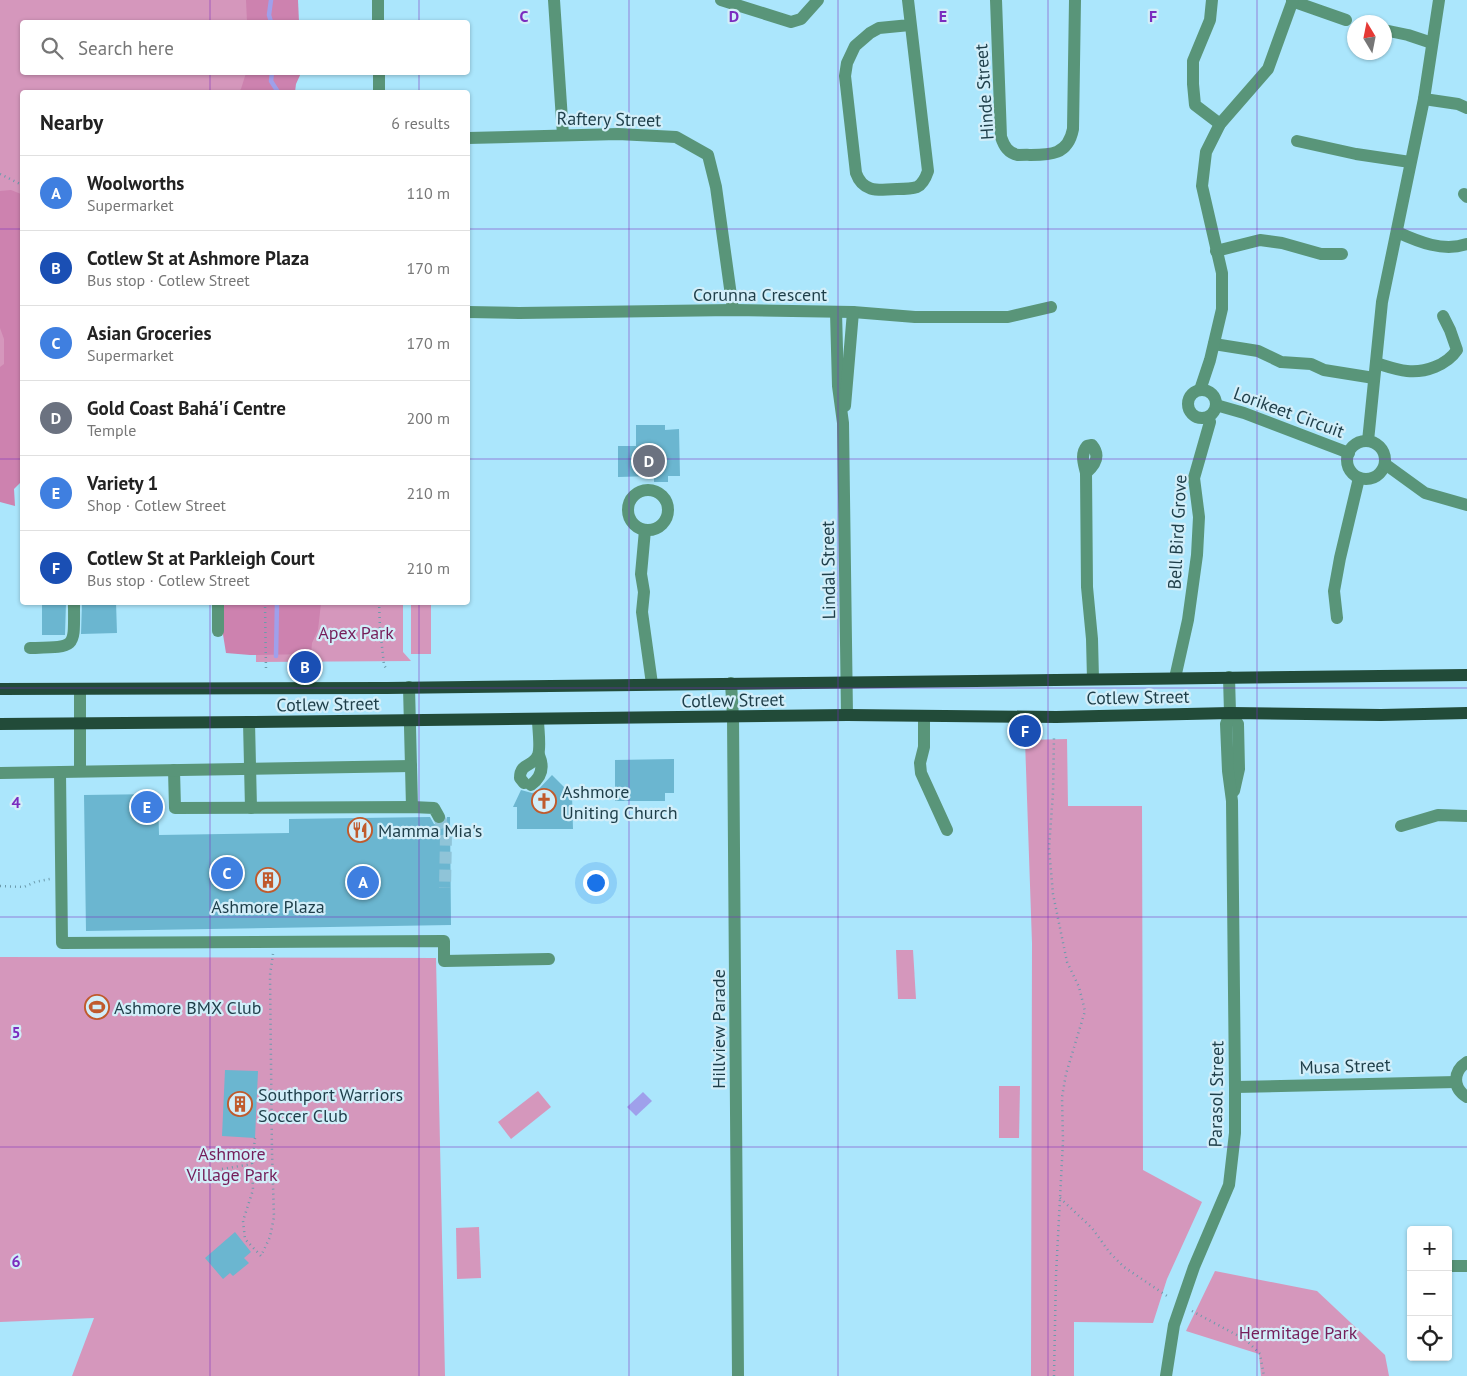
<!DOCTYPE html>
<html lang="en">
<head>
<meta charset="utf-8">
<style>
	body { margin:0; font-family:"PT Sans",sans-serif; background:#f2f2f2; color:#222 }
	.controls { position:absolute; right:15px; bottom:15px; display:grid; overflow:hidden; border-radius:5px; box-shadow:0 1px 4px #0004 }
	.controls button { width:45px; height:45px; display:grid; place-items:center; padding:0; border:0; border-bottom:1px solid #e0e0e0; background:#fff; color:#222; font:25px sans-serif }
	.compass { position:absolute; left:1347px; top:15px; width:45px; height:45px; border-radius:50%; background:#fff; box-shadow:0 1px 4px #0004; rotate:350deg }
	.you { position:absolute; left:595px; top:882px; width:18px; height:18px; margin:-12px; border:4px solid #fff; border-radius:50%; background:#1a73e8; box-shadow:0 0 0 8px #1a73e833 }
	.badge { display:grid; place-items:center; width:32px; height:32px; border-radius:50%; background:#c05a2c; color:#fff; font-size:16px; font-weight:700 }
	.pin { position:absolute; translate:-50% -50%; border:2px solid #fff; box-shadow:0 1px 5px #0006 }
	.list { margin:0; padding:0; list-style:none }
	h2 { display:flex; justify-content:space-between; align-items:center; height:65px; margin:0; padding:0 20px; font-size:21px }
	h2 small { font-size:16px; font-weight:400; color:#767676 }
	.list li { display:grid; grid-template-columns:32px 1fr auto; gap:15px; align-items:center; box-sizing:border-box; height:75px; padding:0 20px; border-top:1px solid #e0e0e0 }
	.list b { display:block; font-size:19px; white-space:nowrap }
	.list p { margin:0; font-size:16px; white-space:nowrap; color:#767676 }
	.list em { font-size:16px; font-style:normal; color:#767676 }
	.icon { flex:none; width:28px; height:28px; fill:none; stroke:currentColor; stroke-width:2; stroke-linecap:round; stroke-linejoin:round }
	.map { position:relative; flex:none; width:1467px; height:1376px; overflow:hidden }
	.search { position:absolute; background:#fff; box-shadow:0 1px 4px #0004; left:20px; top:20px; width:450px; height:55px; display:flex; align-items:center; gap:12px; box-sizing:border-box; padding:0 18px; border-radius:5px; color:#767676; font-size:19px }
	.panel { position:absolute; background:#fff; box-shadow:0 1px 4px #0004; left:20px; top:90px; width:450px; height:515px; border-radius:5px }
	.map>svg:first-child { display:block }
</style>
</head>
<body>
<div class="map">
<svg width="1467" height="1376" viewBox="0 0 1467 1376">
	<rect width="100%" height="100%" fill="#abe6fc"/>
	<g fill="#d597bc">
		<path d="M 0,0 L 292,0 L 293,22 L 22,22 L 22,72 L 293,73 L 294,92 L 22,92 L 22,404 L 0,405 Z"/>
		<path d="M 256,603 L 403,603 L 403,652 L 411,661 L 256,662 Z"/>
		<rect x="411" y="603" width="20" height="51"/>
		<path d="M 1067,739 L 1068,806 L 1142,806 L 1143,1170 L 1202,1202 L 1167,1279 L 1153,1323 L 1074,1322 L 1074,1376 L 1031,1376 L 1032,943 L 1025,740 Z"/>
		<path d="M 896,950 L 913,950 L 916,999 L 898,999 Z"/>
		<path d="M 0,957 L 436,958 L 445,1376 L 72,1376 L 94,1318 L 0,1322 Z"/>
		<path d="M 999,1086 L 1020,1086 L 1019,1138 L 999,1138 Z"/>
		<path d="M 538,1091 L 551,1107 L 511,1139 L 498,1122 Z"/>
		<path d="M 479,1227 L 481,1278 L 457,1279 L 456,1228 Z"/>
		<path d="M 1215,1271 L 1317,1291 L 1385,1355 L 1389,1376 L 1261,1376 L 1259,1354 L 1186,1331 Z"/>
	</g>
	<g fill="#cd82af">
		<path d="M 246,0 L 298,0 L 299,22 L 247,22 Z"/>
		<path d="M 246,73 L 246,72 L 301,73 L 296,84 L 295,92 L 238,92 L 241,89 Z"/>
		<path d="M 11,190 L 21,194 L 22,193 L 22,481 L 14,489 L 15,506 L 0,502 L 0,367 L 4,364 L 4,339 L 0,328 L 0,191 Z"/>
		<path d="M 225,603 L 321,603 L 318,630 L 312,643 L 311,654 L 250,655 L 226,653 L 220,616 Z"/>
	</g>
	<path fill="#9fa0eb" d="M 643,1092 L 652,1101 L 636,1116 L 627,1107 Z"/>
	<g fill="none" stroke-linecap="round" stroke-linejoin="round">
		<g stroke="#9fa0eb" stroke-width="4.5">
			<path d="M 271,0 L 269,15 L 271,22"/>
			<path d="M 272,72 L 271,81 L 278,92"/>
			<path d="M 276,656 L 277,602"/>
		</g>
	</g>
	<g fill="#6bb6d0">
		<path d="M 636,425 L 665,425 L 665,430 L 679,429 L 680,476 L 668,476 L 668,482 L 654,482 L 654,476 L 618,477 L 618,446 L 636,446 Z"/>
		<path d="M 42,602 L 66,602 L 65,635 L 42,635 Z"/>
		<path d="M 82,602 L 116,602 L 117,633 L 81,634 Z"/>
		<path d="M 674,759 L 674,793 L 665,793 L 665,801 L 615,801 L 615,760 Z"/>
		<path d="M 552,775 L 572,795 L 573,829 L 517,829 L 517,807 L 513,807 L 521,790 L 532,793 L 536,792 Z"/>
		<path d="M 158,794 L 159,835 L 289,833 L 289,819 L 430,817 L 434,824 L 439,825 L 446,822 L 447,817 L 450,817 L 451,925 L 86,931 L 84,795 Z"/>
		<path d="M 225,1070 L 258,1071 L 255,1138 L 222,1136 Z"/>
		<path d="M 235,1232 L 251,1252 L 244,1258 L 249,1263 L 233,1276 L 230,1273 L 223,1279 L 205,1258 Z"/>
	</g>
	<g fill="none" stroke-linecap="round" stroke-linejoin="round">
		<path stroke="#8fc4d8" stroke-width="12" stroke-dasharray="12 6" stroke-linecap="butt" d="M 439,817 L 446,835 L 445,888"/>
		<g stroke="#6c9bac" stroke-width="2.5" stroke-dasharray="1 4" stroke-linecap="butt">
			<path d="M 0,174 L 22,185"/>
			<path d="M 265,602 L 266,671"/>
			<path d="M 379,602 L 380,628 L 384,665 L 387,670"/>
			<path d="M 0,886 L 24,887 L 35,882 L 50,879"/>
			<path d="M 255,1138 L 252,1164 L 253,1190 L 243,1221 L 245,1239 L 261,1256 L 270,1237 L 274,1217 L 272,1153 L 270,975 L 273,954"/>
			<path d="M 222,1169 L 252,1164"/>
			<path d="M 1060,1198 L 1092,1228 L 1110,1253 L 1124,1267 L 1170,1298"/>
			<path d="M 1192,1311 L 1246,1340 L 1260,1354 L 1264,1376"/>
			<path d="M 1054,1376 L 1056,1275 L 1063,1141 L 1062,1097 L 1066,1074 L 1085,1011 L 1079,987 L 1067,962 L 1053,894 L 1049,848 L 1053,793 L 1054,736"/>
		</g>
		<g stroke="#599579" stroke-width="12">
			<path d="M 378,0 L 378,22"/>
			<path d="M 554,0 L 563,135"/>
			<path d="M 721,0 L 791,22 L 801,19 L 818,0"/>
			<path d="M 908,0 L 928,171 C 926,177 923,184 917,187 C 911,189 903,189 897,189 C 879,190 863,193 856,173 L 845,76 L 847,63 L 855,46 L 870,33 L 879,28 L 910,25"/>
			<path d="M 996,0 L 1001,137 C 1004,146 1008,153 1018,155 C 1043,154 1067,160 1073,129 L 1075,0"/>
			<path d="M 1212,0 L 1210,20 L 1193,61 L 1193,84 L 1195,105 L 1220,124"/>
			<path d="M 1292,1 L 1346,20"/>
			<path d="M 1384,30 L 1408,35 L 1432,43"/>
			<path d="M 379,72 L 379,92"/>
			<path d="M 1424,99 L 1458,104 L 1467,108"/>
			<path d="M 468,138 L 618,134 L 676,137 L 708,155 L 716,187 L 733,310"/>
			<path d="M 1297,141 L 1356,154 L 1410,162"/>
			<path d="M 1464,194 L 1467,197"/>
			<path d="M 1397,232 C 1419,242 1443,252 1467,244"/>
			<path d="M 1216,251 L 1260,240 L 1282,243 L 1321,254 L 1342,254"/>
			<path d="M 468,312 L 519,313 L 733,310 L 853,312 L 915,317 L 1008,317 L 1051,307"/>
			<path d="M 836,312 L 838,386 L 843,423 L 847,715"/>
			<path d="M 1214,344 L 1258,351 L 1281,362 L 1311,364 L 1324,370 L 1374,378"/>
			<path d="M 1376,363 C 1386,366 1397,370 1407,371 C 1425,373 1447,365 1457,350 L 1450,330 L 1443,316"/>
			<circle cx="1202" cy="404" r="14"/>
			<path d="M 1200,390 L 1210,360 L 1222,309 L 1222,273 L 1202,186 L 1206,152 L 1220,124 L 1268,69 L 1293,0"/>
			<path d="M 1216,405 L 1244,413 L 1349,453"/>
			<path d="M 845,406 L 853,312"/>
			<path d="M 1368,441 L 1382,302 L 1424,99 L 1439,0"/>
			<circle cx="1366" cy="460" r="19"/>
			<path d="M 1385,464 L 1425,493 L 1467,505"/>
			<path d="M 1086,473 C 1095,465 1101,456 1092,445 L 1087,446 C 1080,454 1084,464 1086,473 L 1087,587 L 1092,639 L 1093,679"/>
			<circle cx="648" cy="510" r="20"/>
			<path d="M 645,530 L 641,574 L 644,592 L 642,612 L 652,684"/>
			<path d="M 218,602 L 218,631"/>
			<path d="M 1337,618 L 1334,591 L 1340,558 L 1359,478"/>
			<path d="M 30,648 C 78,647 74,649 74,602"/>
			<path d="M 1175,678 L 1188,620 L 1197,555 L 1199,517 L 1194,478 L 1210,422 L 1208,417"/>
			<path d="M 731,683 L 733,717 L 738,1376"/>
			<path d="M 409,687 L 412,807"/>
			<path d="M 1230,713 L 1238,724 L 1239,769 L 1234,791"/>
			<path d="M 924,716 L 924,747 L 920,763 L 921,773 L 947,830"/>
			<path d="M 249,722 L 251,808"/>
			<path d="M 174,770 L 175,808 L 412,807 L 434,808 L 439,817"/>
			<path d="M 80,771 L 80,689"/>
			<path d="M 60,772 L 62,943 L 444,941 L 444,961 L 549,959"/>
			<path d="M 0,773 L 411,766"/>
			<path d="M 524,783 L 520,778 C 520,762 534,767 538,755 C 541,748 538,728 538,720"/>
			<path d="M 531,785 C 542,777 544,767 539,755"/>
			<path d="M 1401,826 L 1438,815 L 1467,816"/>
			<path d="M 1467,1062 C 1453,1071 1452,1088 1467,1097"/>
			<path d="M 1235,1087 L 1456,1082"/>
			<path d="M 1448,1266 L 1467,1266"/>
			<path d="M 1166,1376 L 1174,1325 L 1194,1267 L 1229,1185 L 1235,1133 L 1235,1087 L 1232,801 L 1228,771 L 1226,724 L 1230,713 L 1229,677"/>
		</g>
		<g stroke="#224b39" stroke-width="12">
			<path d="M 0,689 L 387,688 L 1467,675"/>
			<path d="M 0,724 L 249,722 L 847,715 L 1056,717 L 1230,713 L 1381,715 L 1467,713"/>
		</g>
	</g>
	<path fill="none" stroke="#7b2cbf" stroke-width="1" stroke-opacity="0.55" d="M 210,0 L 210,22M 419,0 L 419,22M 629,0 L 629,1376M 838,0 L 838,1376M 1048,0 L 1048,1376M 1257,0 L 1257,1376M 210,72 L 210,92M 419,72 L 419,92M 0,229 L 22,229M 468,229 L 1467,229M 0,459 L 22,459M 468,459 L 1467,459M 210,602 L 210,1376M 419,602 L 419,1376M 0,688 L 1467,688M 0,917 L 1467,917M 0,1147 L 1467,1147"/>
	<defs>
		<symbol id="church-ring" viewBox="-11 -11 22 22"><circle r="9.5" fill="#d2eef9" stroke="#c05a2c" stroke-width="1.5"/><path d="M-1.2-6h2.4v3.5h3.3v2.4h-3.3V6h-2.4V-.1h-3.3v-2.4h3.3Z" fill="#c05a2c"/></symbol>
		<symbol id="restaurant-ring" viewBox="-11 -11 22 22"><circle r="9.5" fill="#d2eef9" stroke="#c05a2c" stroke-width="1.5"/><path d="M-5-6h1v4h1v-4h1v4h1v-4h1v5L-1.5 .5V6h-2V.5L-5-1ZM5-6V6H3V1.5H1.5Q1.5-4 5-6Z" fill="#c05a2c"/></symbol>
		<symbol id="building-ring" viewBox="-11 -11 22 22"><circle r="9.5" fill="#d2eef9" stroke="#c05a2c" stroke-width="1.5"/><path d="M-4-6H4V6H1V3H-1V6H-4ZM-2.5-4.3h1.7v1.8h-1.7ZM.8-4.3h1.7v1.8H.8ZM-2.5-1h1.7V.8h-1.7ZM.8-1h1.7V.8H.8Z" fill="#c05a2c"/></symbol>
		<symbol id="stadium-ring" viewBox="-11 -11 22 22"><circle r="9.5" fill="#d2eef9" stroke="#c05a2c" stroke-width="1.5"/><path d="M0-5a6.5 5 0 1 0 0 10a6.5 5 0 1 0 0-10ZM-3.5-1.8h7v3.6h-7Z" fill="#c05a2c"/></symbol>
	</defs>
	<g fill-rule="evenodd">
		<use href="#church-ring" x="530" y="787" width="28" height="28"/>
		<use href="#restaurant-ring" x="346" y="816" width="28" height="28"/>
		<use href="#building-ring" x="254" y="866" width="28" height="28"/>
		<use href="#stadium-ring" x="83" y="993" width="28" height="28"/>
		<use href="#building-ring" x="226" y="1090" width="28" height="28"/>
	</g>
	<g text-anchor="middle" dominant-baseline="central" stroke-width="4.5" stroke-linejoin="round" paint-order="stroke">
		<g font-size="18" fill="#1e3e49" stroke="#d2eef9">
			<text transform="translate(984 92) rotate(-94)">Hinde Street</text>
			<text transform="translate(609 119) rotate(1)">Raftery Street</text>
			<text x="760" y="294">Corunna Crescent</text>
			<text transform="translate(1289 412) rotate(20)">Lorikeet Circuit</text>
			<text transform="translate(1177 532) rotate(-87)">Bell Bird Grove</text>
			<text transform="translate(828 570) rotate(-91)">Lindal Street</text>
			<text transform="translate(1138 697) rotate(-1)">Cotlew Street</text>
			<text transform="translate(733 700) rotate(-1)">Cotlew Street</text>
			<text transform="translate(328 704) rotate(-1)">Cotlew Street</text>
			<text transform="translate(718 1029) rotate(-90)">Hillview Parade</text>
			<text transform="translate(1345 1066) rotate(-2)">Musa Street</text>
			<text transform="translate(1216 1094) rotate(-89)">Parasol Street</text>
		</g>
		<g font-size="18" fill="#751e5a" stroke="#d2eef9">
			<text x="356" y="632">Apex Park</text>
			<text x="232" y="1153">Ashmore<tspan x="232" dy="21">Village Park</tspan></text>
			<text x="1298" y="1332">Hermitage Park</text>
		</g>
		<g font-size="18" fill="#1e3e49" stroke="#d2eef9" text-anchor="start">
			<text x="562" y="791">Ashmore<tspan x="562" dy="21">Uniting Church</tspan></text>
			<text x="378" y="830">Mamma Mia's</text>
			<text x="268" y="906" text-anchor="middle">Ashmore Plaza</text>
			<text x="114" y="1007">Ashmore BMX Club</text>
			<text x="258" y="1094">Southport Warriors<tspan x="258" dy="21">Soccer Club</tspan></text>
		</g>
	</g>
	<g font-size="16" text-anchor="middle" font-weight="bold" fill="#7b2cbf" stroke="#d2eef9" stroke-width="4.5" stroke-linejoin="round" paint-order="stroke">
		<text x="524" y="22">C</text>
		<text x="734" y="22">D</text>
		<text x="943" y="22">E</text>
		<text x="1153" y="22">F</text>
		<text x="16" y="808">4</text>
		<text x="16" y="1038">5</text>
		<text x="16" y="1267">6</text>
	</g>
</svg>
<div class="controls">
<button>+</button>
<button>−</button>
<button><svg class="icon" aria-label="locate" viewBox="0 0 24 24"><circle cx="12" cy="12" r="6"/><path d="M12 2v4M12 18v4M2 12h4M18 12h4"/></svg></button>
</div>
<svg class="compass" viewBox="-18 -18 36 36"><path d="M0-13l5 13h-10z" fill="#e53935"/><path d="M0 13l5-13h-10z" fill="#767676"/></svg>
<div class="you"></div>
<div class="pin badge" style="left:363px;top:882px;background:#3f7fe0">A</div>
<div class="pin badge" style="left:305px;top:667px;background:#1a4fb4">B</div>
<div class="pin badge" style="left:227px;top:873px;background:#3f7fe0">C</div>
<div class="pin badge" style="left:649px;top:461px;background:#6b7280">D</div>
<div class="pin badge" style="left:147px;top:807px;background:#3f7fe0">E</div>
<div class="pin badge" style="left:1025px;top:731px;background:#1a4fb4">F</div>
<div class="search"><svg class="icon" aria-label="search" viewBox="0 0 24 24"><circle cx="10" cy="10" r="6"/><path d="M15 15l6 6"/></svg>Search here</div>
<section class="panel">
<h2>Nearby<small>6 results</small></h2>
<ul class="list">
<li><span class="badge" style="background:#3f7fe0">A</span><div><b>Woolworths</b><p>Supermarket</p></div><em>110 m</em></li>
<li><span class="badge" style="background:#1a4fb4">B</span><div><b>Cotlew St at Ashmore Plaza</b><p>Bus stop · Cotlew Street</p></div><em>170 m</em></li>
<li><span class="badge" style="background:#3f7fe0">C</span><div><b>Asian Groceries</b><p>Supermarket</p></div><em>170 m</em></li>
<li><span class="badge" style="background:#6b7280">D</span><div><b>Gold Coast Bahá'í Centre</b><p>Temple</p></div><em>200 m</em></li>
<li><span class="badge" style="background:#3f7fe0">E</span><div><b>Variety 1</b><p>Shop · Cotlew Street</p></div><em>210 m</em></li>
<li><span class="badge" style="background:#1a4fb4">F</span><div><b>Cotlew St at Parkleigh Court</b><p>Bus stop · Cotlew Street</p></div><em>210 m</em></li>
</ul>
</section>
</div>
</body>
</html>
